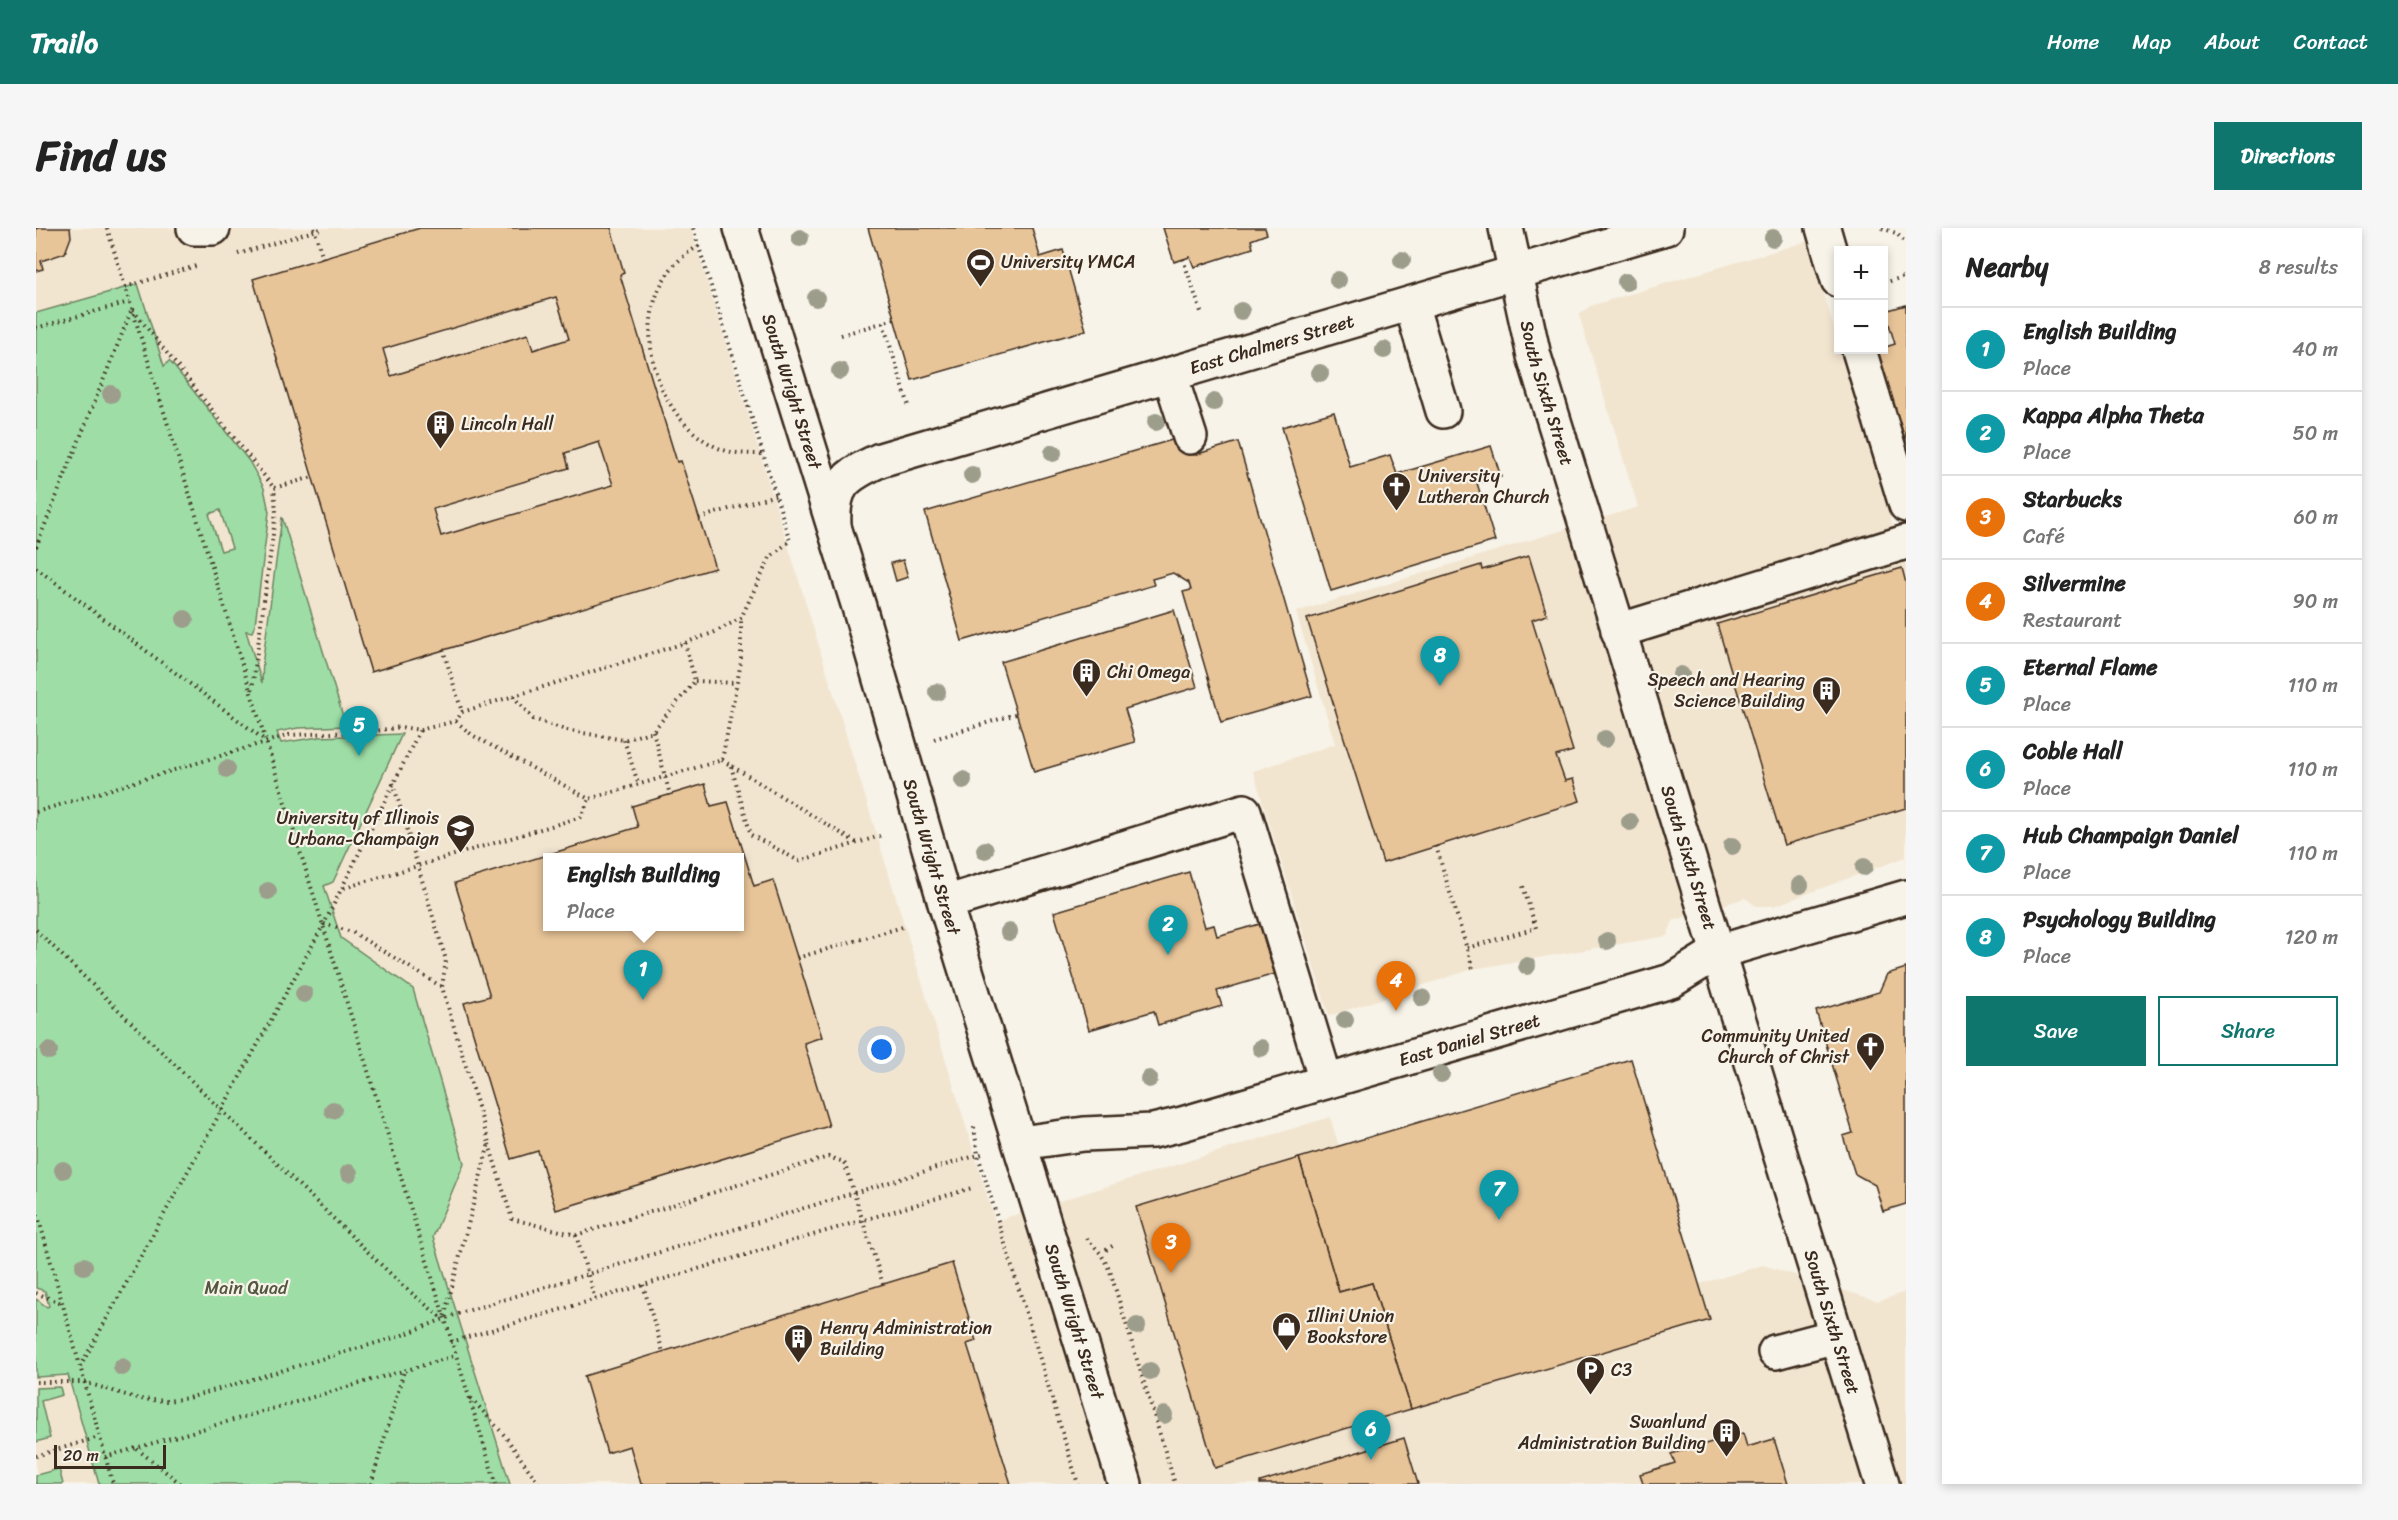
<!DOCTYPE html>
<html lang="en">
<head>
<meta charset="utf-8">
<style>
	body { margin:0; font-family:Sriracha,sans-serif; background:#f6f6f6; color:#222 }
	.controls { position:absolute; right:18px; top:18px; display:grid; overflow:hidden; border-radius:0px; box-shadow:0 3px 9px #0003 }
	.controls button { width:54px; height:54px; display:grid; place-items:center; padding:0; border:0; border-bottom:2px solid #e0e0e0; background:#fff; color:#222; font:30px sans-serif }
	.scale { position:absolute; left:18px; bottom:15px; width:112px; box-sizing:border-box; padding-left:6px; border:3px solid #3b2a1e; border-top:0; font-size:16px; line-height:21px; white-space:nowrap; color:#3b2a1e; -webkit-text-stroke:4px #f7f3e8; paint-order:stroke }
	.you { position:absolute; left:846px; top:822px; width:21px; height:21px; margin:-15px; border:4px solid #fff; border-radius:50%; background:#1a73e8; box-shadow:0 0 0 9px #1a73e833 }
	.badge { display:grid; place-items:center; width:39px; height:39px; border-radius:50%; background:#0f766e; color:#fff; font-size:20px; font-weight:700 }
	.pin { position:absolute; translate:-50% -50px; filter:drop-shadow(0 2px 3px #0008) }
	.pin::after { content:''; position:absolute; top:32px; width:21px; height:18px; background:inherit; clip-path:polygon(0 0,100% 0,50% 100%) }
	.popup { position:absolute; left:507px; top:625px; width:201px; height:78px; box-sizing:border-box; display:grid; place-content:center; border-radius:0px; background:#fff; filter:drop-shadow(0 2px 4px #0005); font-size:20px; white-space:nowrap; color:#767676 }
	.popup b { font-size:22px; color:#222 }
	.popup::after { content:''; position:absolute; left:50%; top:100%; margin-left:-12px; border:12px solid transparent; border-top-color:#fff }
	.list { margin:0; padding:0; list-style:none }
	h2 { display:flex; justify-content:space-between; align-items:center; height:78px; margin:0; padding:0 24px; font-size:26px }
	h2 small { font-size:20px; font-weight:400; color:#767676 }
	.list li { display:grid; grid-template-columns:39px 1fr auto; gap:18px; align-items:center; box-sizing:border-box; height:84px; padding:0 24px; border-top:2px solid #e0e0e0 }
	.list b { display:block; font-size:22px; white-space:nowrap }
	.list p { margin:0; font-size:20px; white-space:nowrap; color:#767676 }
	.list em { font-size:20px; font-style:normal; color:#767676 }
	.actions { display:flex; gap:12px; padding:18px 24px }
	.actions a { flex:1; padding:14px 0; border:2px solid #0f766e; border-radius:0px; text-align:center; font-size:21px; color:#0f766e }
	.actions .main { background:#0f766e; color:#fff }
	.map { position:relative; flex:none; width:1870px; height:1256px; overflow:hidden; border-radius:0px }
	header { display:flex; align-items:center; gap:36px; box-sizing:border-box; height:84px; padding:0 30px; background:#0f766e; color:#fff }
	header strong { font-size:28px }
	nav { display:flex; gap:33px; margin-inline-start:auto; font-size:21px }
	.intro { display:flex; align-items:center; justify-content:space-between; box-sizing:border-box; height:144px; padding:0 36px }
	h1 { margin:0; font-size:42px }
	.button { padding:15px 27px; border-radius:0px; background:#0f766e; color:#fff; font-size:21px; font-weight:700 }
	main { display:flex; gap:36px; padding:0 36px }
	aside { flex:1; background:#fff; border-radius:0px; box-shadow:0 3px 9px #0003 }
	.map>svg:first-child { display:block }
</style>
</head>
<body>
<header>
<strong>Trailo</strong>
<nav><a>Home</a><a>Map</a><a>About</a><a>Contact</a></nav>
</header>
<div class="intro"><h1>Find us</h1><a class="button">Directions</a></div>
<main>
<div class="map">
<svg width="1870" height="1256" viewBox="0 0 1870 1256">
	<rect width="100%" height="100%" fill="#f7f3e8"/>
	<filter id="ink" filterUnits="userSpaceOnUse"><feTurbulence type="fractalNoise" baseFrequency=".0167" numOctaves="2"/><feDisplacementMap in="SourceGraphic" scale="12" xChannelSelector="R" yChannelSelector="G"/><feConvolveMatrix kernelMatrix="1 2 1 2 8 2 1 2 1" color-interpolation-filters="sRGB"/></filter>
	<g filter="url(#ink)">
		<g fill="#f2e5d0" fill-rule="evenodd">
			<path d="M 0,0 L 655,0 L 959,993 L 1294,889 L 1373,1144 L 1727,1037 L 1842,1073 L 1870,1064 L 1870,1256 L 0,1256 ZM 511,630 L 703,630 L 703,698 L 511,698 Z"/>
			<path d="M 1772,13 L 1857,298 L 1870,295 L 1870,629 L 1738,678 L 1720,678 L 1709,670 L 1637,693 L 1631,708 L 1437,741 L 1293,788 L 1217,543 L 1299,516 L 1260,384 L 1602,279 L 1543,87 L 1554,78 Z"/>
		</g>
		<g fill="#9edea6" stroke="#6c8462" stroke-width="1.5" fill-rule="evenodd">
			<path d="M 102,56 L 128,138 L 133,133 L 137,137 L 213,233 L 228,260 L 233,284 L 219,397 L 216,404 L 210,403 L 226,455 L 227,430 L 246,289 L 310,498 L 262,500 L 241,504 L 245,515 L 283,509 L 366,506 L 297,654 L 288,658 L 305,710 L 377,761 L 428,935 L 397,1009 L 474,1256 L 63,1256 L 32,1147 L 0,1149 L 0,1071 L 11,1079 L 13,1078 L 9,1063 L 0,1060 L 0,85 ZM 184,282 L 196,320 L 185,323 L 173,286 Z"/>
			<path d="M 24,1159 L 26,1167 L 5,1173 L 14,1210 L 0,1214 L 0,1160 Z"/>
			<path d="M 23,1241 L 27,1256 L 0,1256 L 0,1247 Z"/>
		</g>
		<g fill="#e8c599" stroke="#3b2a1e" stroke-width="1.5" fill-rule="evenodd">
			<path d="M 0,0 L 34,0 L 35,9 L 29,25 L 5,33 L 7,41 L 0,43 Z"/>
			<path d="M 384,0 L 575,0 L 588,45 L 584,47 L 641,234 L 645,233 L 679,340 L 335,444 L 217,51 ZM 520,69 L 533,111 L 497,122 L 492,106 L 355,148 L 347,121 ZM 563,214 L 577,257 L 405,308 L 397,281 L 533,240 L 529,225 Z"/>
			<path d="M 832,0 L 996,0 L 1004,29 L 1027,22 L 1050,102 L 876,152 Z"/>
			<path d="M 1127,0 L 1229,0 L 1231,6 L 1215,12 L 1217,20 L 1158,39 L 1154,29 L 1138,34 Z"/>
			<path d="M 1870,77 L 1870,221 L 1840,122 L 1859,116 L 1849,83 Z"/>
			<path d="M 1298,184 L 1314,239 L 1354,227 L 1361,246 L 1455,218 L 1465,249 L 1441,255 L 1459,313 L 1295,363 L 1246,199 Z"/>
			<path d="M 1153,207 L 1158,227 L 1202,214 L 1276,468 L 1185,494 L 1147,364 L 1155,362 L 1153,355 L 1137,345 L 1116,351 L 1118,357 L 926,413 L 889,284 Z"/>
			<path d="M 1493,328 L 1511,387 L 1496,392 L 1537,523 L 1520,528 L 1529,553 L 1537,551 L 1544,573 L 1347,635 L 1271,391 L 1445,337 L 1446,342 Z"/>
			<path d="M 867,332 L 872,349 L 860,353 L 855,335 Z"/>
			<path d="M 1866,340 L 1870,355 L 1870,580 L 1748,617 L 1681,396 Z"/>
			<path d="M 1138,382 L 1161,459 L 1089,481 L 1099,514 L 998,544 L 965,434 Z"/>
			<path d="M 669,556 L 675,578 L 692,574 L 718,658 L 737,652 L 786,809 L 768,815 L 793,898 L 520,982 L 502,923 L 475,931 L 428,775 L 454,768 L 419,655 L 602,599 L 596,578 ZM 511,630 L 703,630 L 703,698 L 511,698 Z"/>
			<path d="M 1153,644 L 1169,699 L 1178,697 L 1181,708 L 1224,696 L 1239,746 L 1181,763 L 1186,778 L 1122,797 L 1118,783 L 1053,802 L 1018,684 Z"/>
			<path d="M 1870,740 L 1870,976 L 1847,983 L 1839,957 L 1819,946 L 1807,908 L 1817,905 L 1780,783 L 1843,764 L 1851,746 Z"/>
			<path d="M 1595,831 L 1674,1092 L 1375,1181 L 1336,1055 L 1303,1064 L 1263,930 Z"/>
			<path d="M 1263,930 L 1303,1064 L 1336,1055 L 1375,1181 L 1179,1240 L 1100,979 Z"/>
			<path d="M 916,1035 L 940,1113 L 931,1116 L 975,1256 L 605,1256 L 594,1218 L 571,1225 L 548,1148 Z"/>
			<path d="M 1707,1205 L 1711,1219 L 1738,1211 L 1752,1256 L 1607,1256 L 1604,1246 L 1639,1235 L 1635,1226 Z"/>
			<path d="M 1368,1210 L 1382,1256 L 1224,1256 L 1224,1254 Z"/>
		</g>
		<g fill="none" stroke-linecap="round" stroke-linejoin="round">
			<defs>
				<g id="minor">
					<path d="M 158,0 L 177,0"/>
					<path id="s1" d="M 705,0 L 823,379 L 909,675 L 1089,1256"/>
					<path id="s2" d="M 1470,0 L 1498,128 L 1846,1256"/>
					<path d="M 1787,0 L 1802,52"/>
					<path d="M 1375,76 L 1407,183"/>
					<path d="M 1823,122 L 1870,277"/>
					<path d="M 1134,147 L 1154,209"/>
					<path id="s3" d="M 798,297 C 796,257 809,248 844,232 L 1630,0"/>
					<path d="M 1582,403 L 1870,314"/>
					<path d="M 909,675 L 1208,583 L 1290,853"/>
					<path id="s4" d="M 985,915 L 1048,906 L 1117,903 L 1146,896 L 1635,753 L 1682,724 L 1870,669"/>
					<path d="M 1739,1124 L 1800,1108"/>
				</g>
			</defs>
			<use href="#minor" stroke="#3b2a1e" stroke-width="38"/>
			<g stroke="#3b2a1e" stroke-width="4" stroke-dasharray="1.5 4.5" stroke-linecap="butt">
				<path d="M 71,0 L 460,1256"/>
				<path d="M 278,0 L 287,30"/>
				<path d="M 1846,0 L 1860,5 L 1870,15"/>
				<path d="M 663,18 C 586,59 607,182 678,218 C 693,226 711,226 727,226"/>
				<path d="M 202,26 L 288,0"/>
				<path d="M 1147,31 L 1165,84"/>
				<path d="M 1848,55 L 1870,48"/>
				<path d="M 89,59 L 160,38"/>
				<path d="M 847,95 L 873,178"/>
				<path d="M 0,100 L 93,74"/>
				<path d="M 805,107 L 859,91"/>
				<path d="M 663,290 L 740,267"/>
				<path d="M 0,319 L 96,81 L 238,260"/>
				<path d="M 0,340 L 230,513"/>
				<path d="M 407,421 L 426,484"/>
				<path d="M 659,453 L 701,455"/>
				<path d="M 216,462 L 240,284 L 238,260 L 277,249"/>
				<path d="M 477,468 L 497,491 L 530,502 L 588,512 L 617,503 L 659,453 L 649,415"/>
				<path d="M 420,493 L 436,507 L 553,571 L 686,532 L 705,434 L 705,390"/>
				<path d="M 617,503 L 634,567"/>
				<path d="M 898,511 L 980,486"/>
				<path d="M 588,512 L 602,555"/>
				<path d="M 686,532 L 821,615"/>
				<path d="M 695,538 L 715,607 L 763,633 L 844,608"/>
				<path d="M 357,555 L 410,732 L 406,759 L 453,915 L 408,1090"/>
				<path d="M 0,584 L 253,507 L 339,503 L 365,499 L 384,502 L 420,493 L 426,484 L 649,415 L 679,404 L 705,390 L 734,329 L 754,313 L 657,0"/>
				<path d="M 1400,618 L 1437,741"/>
				<path d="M 308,660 L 545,589 L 553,571"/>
				<path d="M 288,696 L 316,704 L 406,759"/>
				<path d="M 0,702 L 366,1057 L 407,1091"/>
				<path d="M 1431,720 L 1500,700 L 1486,655"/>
				<path d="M 761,730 L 870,698"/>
				<path d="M 938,899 L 942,927 L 1042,1256"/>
				<path d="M 453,916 L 476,991 L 540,1007 L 792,929 L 808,934 L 847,1056"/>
				<path d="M 0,981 L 77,1256"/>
				<path d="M 540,1007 L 559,1071"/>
				<path d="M 1051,1010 L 1065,1026 L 1074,1043 L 1139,1256"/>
				<path d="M 1070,1022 L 1078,1017"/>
				<path d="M 607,1057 L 627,1124"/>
				<path d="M 0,1065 L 25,1075"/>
				<path d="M 415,1114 L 936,960"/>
				<path d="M 44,1139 L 288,696 L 384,502"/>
				<path d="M 0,1154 L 48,1154 L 103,1171 L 131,1173 L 152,1170 L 364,1108 L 421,1086 L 949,925"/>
				<path d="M 435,1170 L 469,1208 L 503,1256"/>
				<path d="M 101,1221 L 145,1256"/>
				<path d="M 0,1228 L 63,1209"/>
				<path d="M 69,1229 L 419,1128"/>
				<path d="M 335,1256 L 368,1143"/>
			</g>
			<use href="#minor" stroke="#f7f3e8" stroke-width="33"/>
		</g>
		<g fill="#9d9d8c">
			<circle cx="764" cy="10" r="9"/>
			<circle cx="1737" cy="10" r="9"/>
			<circle cx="1366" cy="32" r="9"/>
			<circle cx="1302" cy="52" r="9"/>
			<circle cx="1590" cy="54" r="9"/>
			<circle cx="780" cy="70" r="9"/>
			<circle cx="1205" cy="83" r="9"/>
			<circle cx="1348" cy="122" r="9"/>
			<circle cx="804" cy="143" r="9"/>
			<circle cx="1284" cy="145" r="9"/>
			<circle cx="75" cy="166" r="9"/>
			<circle cx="1178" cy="174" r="9"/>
			<circle cx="1120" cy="194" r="9"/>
			<circle cx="1017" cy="225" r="9"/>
			<circle cx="936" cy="247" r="9"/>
			<circle cx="149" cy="391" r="9"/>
			<circle cx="1645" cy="447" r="9"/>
			<circle cx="901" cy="464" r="9"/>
			<circle cx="1569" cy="511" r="9"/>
			<circle cx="191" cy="541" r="9"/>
			<circle cx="927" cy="552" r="9"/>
			<circle cx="1594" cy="594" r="9"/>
			<circle cx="1696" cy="618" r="9"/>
			<circle cx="949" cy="622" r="9"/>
			<circle cx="1828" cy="639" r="9"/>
			<circle cx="1764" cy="657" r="9"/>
			<circle cx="232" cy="663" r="9"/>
			<circle cx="973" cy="704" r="9"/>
			<circle cx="1571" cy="713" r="9"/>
			<circle cx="1491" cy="738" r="9"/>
			<circle cx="268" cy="766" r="9"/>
			<circle cx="1386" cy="770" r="9"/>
			<circle cx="1309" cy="792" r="9"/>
			<circle cx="1225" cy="820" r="9"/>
			<circle cx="13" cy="823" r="9"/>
			<circle cx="1405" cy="846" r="9"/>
			<circle cx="1113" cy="851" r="9"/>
			<circle cx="297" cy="882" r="9"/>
			<circle cx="27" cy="942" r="9"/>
			<circle cx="313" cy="945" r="9"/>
			<circle cx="48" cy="1038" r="9"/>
			<circle cx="1101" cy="1098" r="9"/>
			<circle cx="86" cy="1139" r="9"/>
			<circle cx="1114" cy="1143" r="9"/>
			<circle cx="1128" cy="1187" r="9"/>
		</g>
	</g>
	<defs>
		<symbol id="stadium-pin" viewBox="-11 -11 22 30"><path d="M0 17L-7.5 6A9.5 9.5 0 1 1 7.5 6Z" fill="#3b2a1e" stroke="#f7f3e8"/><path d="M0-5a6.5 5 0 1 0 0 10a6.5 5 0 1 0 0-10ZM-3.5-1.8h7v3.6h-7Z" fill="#fff"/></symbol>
		<symbol id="building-pin" viewBox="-11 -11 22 30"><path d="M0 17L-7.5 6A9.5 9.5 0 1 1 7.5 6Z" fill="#3b2a1e" stroke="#f7f3e8"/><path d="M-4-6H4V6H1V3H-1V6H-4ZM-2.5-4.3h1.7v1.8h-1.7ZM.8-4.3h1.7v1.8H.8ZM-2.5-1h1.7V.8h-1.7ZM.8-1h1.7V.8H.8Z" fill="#fff"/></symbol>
		<symbol id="church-pin" viewBox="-11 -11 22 30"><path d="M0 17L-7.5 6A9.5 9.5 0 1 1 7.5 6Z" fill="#3b2a1e" stroke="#f7f3e8"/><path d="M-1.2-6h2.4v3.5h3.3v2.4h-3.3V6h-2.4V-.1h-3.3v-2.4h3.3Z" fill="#fff"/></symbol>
		<symbol id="university-pin" viewBox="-11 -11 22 30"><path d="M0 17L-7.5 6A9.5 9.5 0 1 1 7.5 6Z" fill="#3b2a1e" stroke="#f7f3e8"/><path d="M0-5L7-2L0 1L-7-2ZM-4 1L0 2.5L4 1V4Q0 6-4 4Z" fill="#fff"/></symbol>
		<symbol id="shop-pin" viewBox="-11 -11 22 30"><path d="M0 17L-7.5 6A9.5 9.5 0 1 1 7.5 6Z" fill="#3b2a1e" stroke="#f7f3e8"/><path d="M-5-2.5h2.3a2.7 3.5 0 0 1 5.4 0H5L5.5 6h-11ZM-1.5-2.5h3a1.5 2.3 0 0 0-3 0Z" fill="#fff"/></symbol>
		<symbol id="parking-pin" viewBox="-11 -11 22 30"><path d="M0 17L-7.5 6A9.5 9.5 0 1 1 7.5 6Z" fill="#3b2a1e" stroke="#f7f3e8"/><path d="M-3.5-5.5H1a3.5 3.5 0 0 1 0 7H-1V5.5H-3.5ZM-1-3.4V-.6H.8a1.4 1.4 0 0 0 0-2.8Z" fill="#fff"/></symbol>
	</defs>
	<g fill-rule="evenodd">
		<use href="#stadium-pin" x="928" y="18" width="33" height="45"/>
		<use href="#building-pin" x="388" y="180" width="33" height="45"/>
		<use href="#church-pin" x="1344" y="242" width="33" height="45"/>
		<use href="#building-pin" x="1034" y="428" width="33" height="45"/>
		<use href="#building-pin" x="1774" y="446" width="33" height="45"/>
		<use href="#university-pin" x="408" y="584" width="33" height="45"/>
		<use href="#church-pin" x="1818" y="802" width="33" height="45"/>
		<use href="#shop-pin" x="1234" y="1082" width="33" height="45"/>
		<use href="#building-pin" x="746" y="1094" width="33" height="45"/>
		<use href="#parking-pin" x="1538" y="1126" width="33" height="45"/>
		<use href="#building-pin" x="1674" y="1188" width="33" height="45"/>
	</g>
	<g text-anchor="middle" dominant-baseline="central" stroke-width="4.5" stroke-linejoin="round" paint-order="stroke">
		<g font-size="18" fill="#3b2a1e" stroke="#f7f3e8" text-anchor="start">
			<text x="965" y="34">University YMCA</text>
			<text x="425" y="196">Lincoln Hall</text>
			<text x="1382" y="248">University<tspan x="1382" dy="21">Lutheran Church</tspan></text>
			<text x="1071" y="444">Chi Omega</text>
			<text x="1769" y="452" text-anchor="end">Speech and Hearing<tspan x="1769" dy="21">Science Building</tspan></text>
			<text x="403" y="590" text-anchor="end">University of Illinois<tspan x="403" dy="21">Urbana-Champaign</tspan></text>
			<text x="1813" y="808" text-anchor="end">Community United<tspan x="1813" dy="21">Church of Christ</tspan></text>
			<text x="1271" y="1088">Illini Union<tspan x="1271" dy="21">Bookstore</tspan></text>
			<text x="784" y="1100">Henry Administration<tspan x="784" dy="21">Building</tspan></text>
			<text x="1575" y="1142">C3</text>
			<text x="1670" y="1194" text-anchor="end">Swanlund<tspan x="1670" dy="21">Administration Building</tspan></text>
		</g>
		<g font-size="18" fill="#3b2a1e" stroke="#f7f3e8">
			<text stroke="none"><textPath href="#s3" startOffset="496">East Chalmers Street</textPath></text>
			<text stroke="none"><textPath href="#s1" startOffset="171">South Wright Street</textPath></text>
			<text stroke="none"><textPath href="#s2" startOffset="170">South Sixth Street</textPath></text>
			<text stroke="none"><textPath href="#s1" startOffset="657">South Wright Street</textPath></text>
			<text stroke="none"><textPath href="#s2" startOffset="656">South Sixth Street</textPath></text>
			<text stroke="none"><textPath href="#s4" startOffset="462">East Daniel Street</textPath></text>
			<text stroke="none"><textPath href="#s1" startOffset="1143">South Wright Street</textPath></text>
			<text stroke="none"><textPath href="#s2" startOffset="1142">South Sixth Street</textPath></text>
		</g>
		<g font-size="18" fill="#545740" stroke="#f7f3e8">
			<text x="210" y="1060">Main Quad</text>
		</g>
	</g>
</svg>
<div class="controls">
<button>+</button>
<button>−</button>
</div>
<div class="scale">20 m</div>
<div class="you"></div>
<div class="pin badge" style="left:607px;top:772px;background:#0f9aa8">1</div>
<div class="popup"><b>English Building</b>Place</div>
<div class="pin badge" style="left:1132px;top:727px;background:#0f9aa8">2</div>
<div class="pin badge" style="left:1135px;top:1045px;background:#e8710a">3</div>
<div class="pin badge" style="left:1360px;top:783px;background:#e8710a">4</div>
<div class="pin badge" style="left:323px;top:528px;background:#0f9aa8">5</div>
<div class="pin badge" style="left:1335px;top:1232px;background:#0f9aa8">6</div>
<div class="pin badge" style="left:1463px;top:992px;background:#0f9aa8">7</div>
<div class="pin badge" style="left:1404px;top:458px;background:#0f9aa8">8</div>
</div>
<aside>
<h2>Nearby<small>8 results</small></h2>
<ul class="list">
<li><span class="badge" style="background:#0f9aa8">1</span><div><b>English Building</b><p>Place</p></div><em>40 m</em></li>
<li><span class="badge" style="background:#0f9aa8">2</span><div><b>Kappa Alpha Theta</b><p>Place</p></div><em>50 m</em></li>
<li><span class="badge" style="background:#e8710a">3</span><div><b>Starbucks</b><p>Café</p></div><em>60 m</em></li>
<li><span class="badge" style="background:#e8710a">4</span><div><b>Silvermine</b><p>Restaurant</p></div><em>90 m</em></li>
<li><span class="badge" style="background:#0f9aa8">5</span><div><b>Eternal Flame</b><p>Place</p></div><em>110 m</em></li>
<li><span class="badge" style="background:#0f9aa8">6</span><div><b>Coble Hall</b><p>Place</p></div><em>110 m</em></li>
<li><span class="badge" style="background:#0f9aa8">7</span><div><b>Hub Champaign Daniel</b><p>Place</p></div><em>110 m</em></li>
<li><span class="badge" style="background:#0f9aa8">8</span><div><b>Psychology Building</b><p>Place</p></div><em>120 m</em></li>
</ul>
<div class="actions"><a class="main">Save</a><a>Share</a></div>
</aside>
</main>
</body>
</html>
